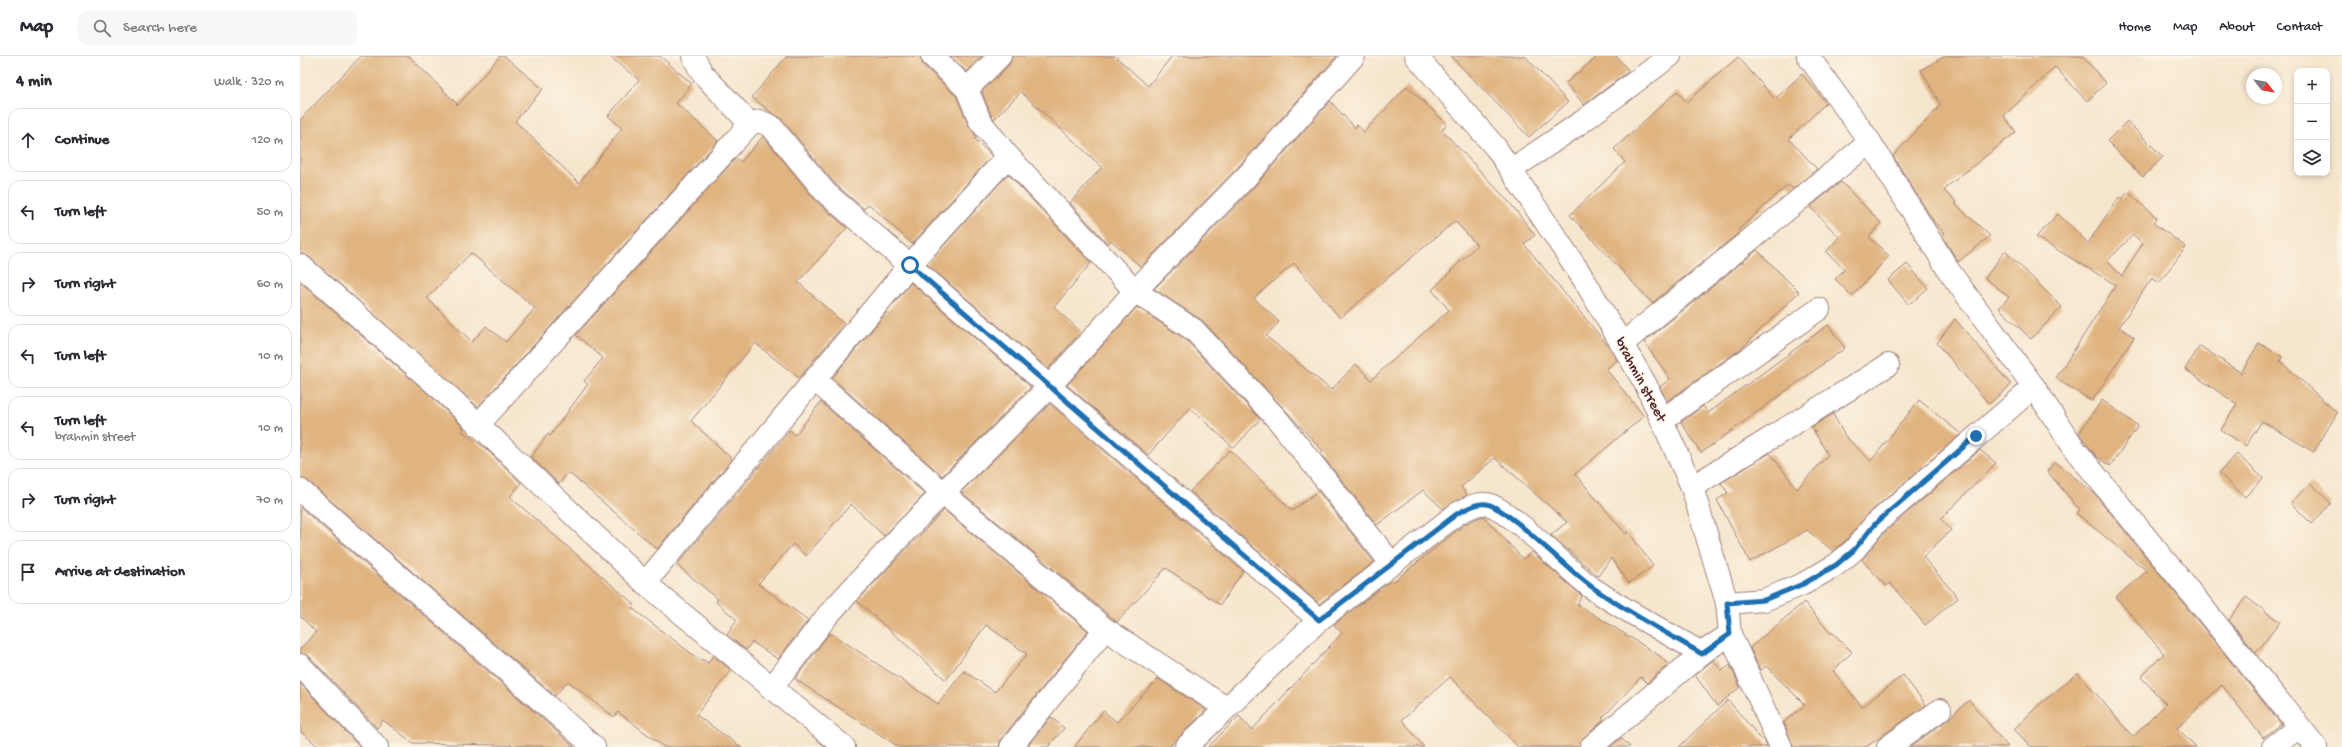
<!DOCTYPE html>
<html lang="en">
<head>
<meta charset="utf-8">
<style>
	body { margin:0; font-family:"Gochi Hand",sans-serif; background:#f7f7f7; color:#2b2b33 }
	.controls { position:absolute; right:12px; top:12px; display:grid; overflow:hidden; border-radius:8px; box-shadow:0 2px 6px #0003 }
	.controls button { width:36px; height:36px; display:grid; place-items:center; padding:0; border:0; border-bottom:1px solid #e1e1e2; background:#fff; color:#2b2b33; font:20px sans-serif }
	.compass { position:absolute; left:1946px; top:12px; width:36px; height:36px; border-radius:50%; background:#fff; box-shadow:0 2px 6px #0003; rotate:121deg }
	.stop { position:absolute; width:12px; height:12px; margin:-9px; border:3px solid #1f6fb2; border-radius:50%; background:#fff }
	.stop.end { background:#1f6fb2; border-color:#fff; box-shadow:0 1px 4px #0008 }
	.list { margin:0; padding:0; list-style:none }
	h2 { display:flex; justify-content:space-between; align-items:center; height:52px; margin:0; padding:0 16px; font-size:17px }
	h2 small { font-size:13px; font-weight:400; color:#7c7c81 }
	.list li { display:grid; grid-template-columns:26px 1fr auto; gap:12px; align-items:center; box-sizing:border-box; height:64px; margin:0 8px 8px; padding:0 8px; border:1px solid #e1e1e2; border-radius:12px }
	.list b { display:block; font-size:15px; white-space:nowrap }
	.list p { margin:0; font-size:13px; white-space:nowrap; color:#7c7c81 }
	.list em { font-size:13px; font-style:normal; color:#7c7c81 }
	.icon { flex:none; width:22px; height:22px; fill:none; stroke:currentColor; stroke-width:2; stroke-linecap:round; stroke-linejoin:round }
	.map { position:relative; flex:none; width:2042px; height:691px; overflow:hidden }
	header { display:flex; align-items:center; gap:24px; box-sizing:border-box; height:56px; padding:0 20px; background:#fff; border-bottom:1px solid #e1e1e2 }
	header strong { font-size:19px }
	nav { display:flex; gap:22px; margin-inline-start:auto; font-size:14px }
	.search { width:280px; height:36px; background:#f7f7f7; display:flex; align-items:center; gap:10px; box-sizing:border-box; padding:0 14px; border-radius:12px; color:#7c7c81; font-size:15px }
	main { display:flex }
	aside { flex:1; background:#fff }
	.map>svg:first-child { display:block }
</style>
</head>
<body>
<header>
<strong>Map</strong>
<div class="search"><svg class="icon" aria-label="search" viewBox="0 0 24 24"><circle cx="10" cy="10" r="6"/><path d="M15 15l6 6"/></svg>Search here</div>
<nav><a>Home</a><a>Map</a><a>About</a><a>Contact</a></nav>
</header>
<main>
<aside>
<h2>4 min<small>Walk · 320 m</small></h2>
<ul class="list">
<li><svg class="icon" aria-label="ahead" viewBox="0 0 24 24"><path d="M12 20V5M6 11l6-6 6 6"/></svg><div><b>Continue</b></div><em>120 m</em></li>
<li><svg class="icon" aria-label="left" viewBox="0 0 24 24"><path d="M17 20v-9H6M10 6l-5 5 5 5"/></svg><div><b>Turn left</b></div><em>50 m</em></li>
<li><svg class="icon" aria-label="right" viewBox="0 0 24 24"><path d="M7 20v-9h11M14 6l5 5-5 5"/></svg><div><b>Turn right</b></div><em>60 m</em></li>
<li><svg class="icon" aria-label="left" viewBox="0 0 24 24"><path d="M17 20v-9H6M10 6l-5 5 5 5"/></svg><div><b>Turn left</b></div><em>10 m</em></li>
<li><svg class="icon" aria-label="left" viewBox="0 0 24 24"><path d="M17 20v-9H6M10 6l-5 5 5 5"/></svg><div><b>Turn left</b><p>brahmin street</p></div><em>10 m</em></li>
<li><svg class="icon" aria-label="right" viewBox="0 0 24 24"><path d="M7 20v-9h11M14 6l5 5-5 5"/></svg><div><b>Turn right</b></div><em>70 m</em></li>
<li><svg class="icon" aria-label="arrive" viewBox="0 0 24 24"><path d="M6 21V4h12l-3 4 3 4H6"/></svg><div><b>Arrive at destination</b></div></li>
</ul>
</aside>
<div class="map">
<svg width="2042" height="691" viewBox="0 0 2042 691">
	<rect width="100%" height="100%" fill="#fcf5e5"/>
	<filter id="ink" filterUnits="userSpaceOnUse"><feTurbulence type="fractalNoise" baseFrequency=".025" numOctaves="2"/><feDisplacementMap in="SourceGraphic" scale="8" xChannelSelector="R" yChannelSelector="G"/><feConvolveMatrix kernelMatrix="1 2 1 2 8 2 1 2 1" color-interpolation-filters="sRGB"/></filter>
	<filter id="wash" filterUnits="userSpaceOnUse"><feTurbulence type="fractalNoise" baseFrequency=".012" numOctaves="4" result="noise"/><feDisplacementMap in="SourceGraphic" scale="16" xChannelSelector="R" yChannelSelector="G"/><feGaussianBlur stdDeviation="0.9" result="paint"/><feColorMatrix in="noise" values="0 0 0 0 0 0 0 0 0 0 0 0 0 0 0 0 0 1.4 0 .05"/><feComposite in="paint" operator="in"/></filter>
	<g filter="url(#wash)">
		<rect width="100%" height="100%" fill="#f6e6ce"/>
		<g id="blocks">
			<g fill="#e0b480" fill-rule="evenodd">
				<path d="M 61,0 L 109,0 L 158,49 L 200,0 L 204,0 L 243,33 L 215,65 L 279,127 L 322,72 L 308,60 L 339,24 L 309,0 L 360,0 L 392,28 L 376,47 L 418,85 L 178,351 L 8,200 L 0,197 L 0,64 ZM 171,197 L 235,252 L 206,286 L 186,270 L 172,286 L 127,242 Z"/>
				<path d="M 487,0 L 620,0 L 623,9 L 656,40 L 669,70 L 677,81 L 675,83 L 692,100 L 612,188 L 569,148 L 564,153 L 534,127 L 481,62 L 469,55 L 452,41 Z"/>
				<path d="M 650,0 L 682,0 L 667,16 Z"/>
				<path d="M 712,0 L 815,0 L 848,30 L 872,0 L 1037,0 L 938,111 L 841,211 L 811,184 L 808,188 L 770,147 L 802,111 L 721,36 L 694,63 L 691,59 L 682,36 L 709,9 Z"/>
				<path d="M 1151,0 L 1225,0 L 1268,46 L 1229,81 Z"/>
				<path d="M 1298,0 L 1316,0 L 1329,15 L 1284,49 L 1266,27 Z"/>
				<path d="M 1645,0 L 1782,0 L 1806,27 L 1787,45 L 1755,11 L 1704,60 L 1716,76 L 1649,129 L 1644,135 L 1657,147 L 1655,148 L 1690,180 L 1658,206 L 1642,179 L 1644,177 L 1634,166 L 1593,100 L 1641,49 L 1621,14 Z"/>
				<path d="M 1438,1 L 1475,43 L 1502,18 L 1526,47 L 1489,83 L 1517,113 L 1493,133 L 1488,129 L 1438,174 L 1440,176 L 1352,247 L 1270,159 L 1325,106 L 1314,93 L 1377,35 L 1387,46 Z"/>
				<path d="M 1107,30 L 1147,68 L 1142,74 L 1209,146 L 1235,179 L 1224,188 L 1309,291 L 1317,304 L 1306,313 L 1344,360 L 1275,418 L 1326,478 L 1328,475 L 1353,510 L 1329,527 L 1311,502 L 1298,520 L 1251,479 L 1267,466 L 1195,402 L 1161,431 L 1167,439 L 1143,453 L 1123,434 L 1077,469 L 1020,397 L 1023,395 L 903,265 L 854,233 L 956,129 L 1030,45 L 1055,72 L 1057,69 L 1064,76 ZM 1155,165 L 1177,189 L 1132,234 L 1149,254 L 1071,324 L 1056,308 L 1031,334 L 966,280 L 979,266 L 954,242 L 994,207 L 1040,262 Z"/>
				<path d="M 1827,65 L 1863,101 L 1843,121 L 1807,85 Z"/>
				<path d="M 463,80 L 515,144 L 547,172 L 498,226 L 544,268 L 499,322 L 455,287 L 391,365 L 432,403 L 357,493 L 268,416 L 259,428 L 231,401 L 248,378 L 250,380 L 288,328 L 284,325 L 303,302 L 276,279 L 436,102 L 441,106 Z"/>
				<path d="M 708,118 L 791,207 L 754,251 L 781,276 L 748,313 L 627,208 Z"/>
				<path d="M 1541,126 L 1581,167 L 1569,181 L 1589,200 L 1552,240 L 1535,223 L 1545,213 L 1526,196 L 1539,181 L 1510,151 Z"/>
				<path d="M 1828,136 L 1857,162 L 1853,167 L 1886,191 L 1859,227 L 1852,222 L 1819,271 L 1834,281 L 1792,345 L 1756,322 L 1816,229 L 1736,181 L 1758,158 L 1788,187 L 1819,141 L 1822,143 ZM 1833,179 L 1843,187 L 1822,220 L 1807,205 Z"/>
				<path d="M 1457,194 L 1499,236 L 1442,292 L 1367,345 L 1360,331 L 1370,323 L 1344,286 Z"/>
				<path d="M 1705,195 L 1762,251 L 1731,283 L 1699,252 L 1709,241 L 1685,222 Z"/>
				<path d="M 1607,208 L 1628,232 L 1609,249 L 1588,224 Z"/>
				<path d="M 0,226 L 133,342 L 164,372 L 162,375 L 184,391 L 221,427 L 210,441 L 335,549 L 332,552 L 401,605 L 402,603 L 408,607 L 413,600 L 431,614 L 396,659 L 441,691 L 364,691 L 318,656 L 314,661 L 268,625 L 255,640 L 8,425 L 0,422 Z"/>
				<path d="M 611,227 L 731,331 L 642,420 L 532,322 Z"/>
				<path d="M 837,251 L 886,284 L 960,363 L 934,392 L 890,352 L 848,399 L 767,329 Z"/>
				<path d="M 1655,263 L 1711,329 L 1689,348 L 1637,287 Z"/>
				<path d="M 1528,269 L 1545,292 L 1401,397 L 1381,366 L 1403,350 L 1408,357 Z"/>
				<path d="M 1959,287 L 1982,301 L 1980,305 L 2037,357 L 2014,396 L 1962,365 L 1946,390 L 1921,374 L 1937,348 L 1885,313 L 1900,290 L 1941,317 Z"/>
				<path d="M 1619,344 L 1661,378 L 1567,459 L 1545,485 L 1533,495 L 1507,474 L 1450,506 L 1417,444 L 1428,437 L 1421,427 L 1470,397 L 1497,433 L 1528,399 L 1512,371 L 1533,358 L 1545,380 L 1571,405 Z"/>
				<path d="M 1802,344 L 1838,370 L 1810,410 L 1796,400 L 1779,377 Z"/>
				<path d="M 521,346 L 625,438 L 584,480 L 551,448 L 506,500 L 493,488 L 458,528 L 508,564 L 478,603 L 452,586 L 446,594 L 427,579 L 437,564 L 416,546 L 418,543 L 377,509 L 490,374 L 495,379 Z"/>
				<path d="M 750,348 L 943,515 L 920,549 L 866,512 L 817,566 L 661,436 Z"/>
				<path d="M 930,394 L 992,455 L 1018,435 L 1074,506 L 1019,548 L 998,529 L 979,508 L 976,511 L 890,435 Z"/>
				<path d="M 1680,394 L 1696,407 L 1641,463 L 1651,474 L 1623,501 L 1658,542 L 1625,569 L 1590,527 L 1586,530 L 1562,504 L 1584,477 Z"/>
				<path d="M 1937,398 L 1963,422 L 1945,441 L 1919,417 Z"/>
				<path d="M 1755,406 L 1795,438 L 1981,668 L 1963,682 L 1922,629 L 1877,672 L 1896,691 L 1731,691 L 1714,673 L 1739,649 L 1778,617 L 1833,681 L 1866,648 L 1841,621 L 1864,598 L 1816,541 L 1847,515 L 1776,457 L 1780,454 L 1747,415 Z"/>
				<path d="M 2010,427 L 2031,447 L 2012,468 L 1991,447 Z"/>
				<path d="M 0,451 L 239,660 L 274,691 L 113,687 L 83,664 L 77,672 L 9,600 L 0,597 L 0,593 L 16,576 L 0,560 Z"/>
				<path d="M 644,454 L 788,575 L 701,683 L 699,691 L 599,691 L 495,623 L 529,578 L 532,578 L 638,648 L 664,615 L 695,636 L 727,598 L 686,569 L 646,624 L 557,545 Z"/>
				<path d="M 1183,460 L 1223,503 L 1232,496 L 1282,540 L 1277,548 L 1360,600 L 1368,609 L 1347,627 L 1341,621 L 1302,662 L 1304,664 L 1283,682 L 1279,691 L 1218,691 L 1150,621 L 1102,664 L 1124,691 L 908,691 L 939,660 L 952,674 L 1042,577 L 1034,569 L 1091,524 L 1093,526 L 1165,468 Z"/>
				<path d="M 1946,541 L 1980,566 L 1956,597 L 1929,564 Z"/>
				<path d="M 1504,546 L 1531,578 L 1532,576 L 1552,596 L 1533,615 L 1562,651 L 1603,619 L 1626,649 L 1566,691 L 1493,691 L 1484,666 L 1505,649 L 1466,610 L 1460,615 L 1450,592 Z"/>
				<path d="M 1413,604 L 1422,615 L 1430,609 L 1440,631 L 1417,650 L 1395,619 Z"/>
				<path d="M 858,623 L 906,654 L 869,691 L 774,691 L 803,655 L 817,666 Z"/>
				<path d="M 0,627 L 60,691 L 19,691 L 0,675 Z"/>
				<path d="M 1428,644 L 1462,684 L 1464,683 L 1467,691 L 1379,691 Z"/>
				<path d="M 1669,644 L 1708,691 L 1610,691 L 1647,664 Z"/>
				<path d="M 751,661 L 764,672 L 748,691 L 727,691 Z"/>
				<path d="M 1321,682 L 1330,691 L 1310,691 Z"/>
			</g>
		</g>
	</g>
	<g filter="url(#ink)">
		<use href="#blocks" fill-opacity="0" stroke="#a0827c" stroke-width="1"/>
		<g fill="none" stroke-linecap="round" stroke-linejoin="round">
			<defs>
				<g id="minor">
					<path d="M 393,0 L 402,17 L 450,68"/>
					<path d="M 632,0 L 667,33 L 680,65 L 708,100 L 835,235 L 894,274 L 978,364 L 1092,508"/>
					<path d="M 1116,0 L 1196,92 L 1283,222 L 1346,329 L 1392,431 L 1427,547 L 1430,578 L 1481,691"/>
					<path d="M 1508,0 L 1570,86 L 1649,215 L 1734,331 L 1776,395 L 2016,691"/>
					<path d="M 667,33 L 700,0"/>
					<path d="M 1211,114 L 1283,65 L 1370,0"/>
					<path d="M 0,209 L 141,333 L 345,527 L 544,691"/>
					<path d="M 1322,288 L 1570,86"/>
					<path d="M 515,324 L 643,437 L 805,573 L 926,652"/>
					<path d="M 1362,364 L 1519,253"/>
					<path d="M 178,369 L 450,68 L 459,65 L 471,70 L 525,136 L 1019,564"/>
					<path d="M 1392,431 L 1588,309"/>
					<path d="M 0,434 L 294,691"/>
					<path d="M 345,527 L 610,209 L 708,100"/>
					<path d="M 1427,547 L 1464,544 L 1503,528 L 1536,509 L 1554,494 L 1575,468 L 1734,331"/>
					<path d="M 0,609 L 77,691"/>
					<path d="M 471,633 L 527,560 L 609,471 L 749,331 L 835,235 L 947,120 L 1054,0"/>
					<path d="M 711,691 L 805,573"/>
					<path d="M 886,691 L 1019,564 L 1158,457 C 1167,453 1177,446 1187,448 C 1212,454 1267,514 1292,532 C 1327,556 1365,576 1402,597"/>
					<path d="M 1291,691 L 1402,597 L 1430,578"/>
					<path d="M 1588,691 L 1640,654"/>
					<path d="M 1973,691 L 1999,671"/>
				</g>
			</defs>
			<use href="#minor" stroke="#a0827c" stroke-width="24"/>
			<use href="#minor" stroke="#fff" stroke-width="22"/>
		</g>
	</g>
	<g fill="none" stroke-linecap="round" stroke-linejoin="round" filter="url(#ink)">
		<path stroke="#1f6fb2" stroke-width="5" d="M 610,209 L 1019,564 L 1158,457 C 1167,453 1177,446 1187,448 C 1211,454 1267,514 1292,531 C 1327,556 1365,576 1402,598 L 1430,578 L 1427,547 L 1464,544 L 1503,528 L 1536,509 L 1554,494 L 1575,468 L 1676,380"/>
	</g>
	<g text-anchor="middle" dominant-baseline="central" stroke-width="3.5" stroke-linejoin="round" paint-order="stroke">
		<g font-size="15" fill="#4a1f2b" stroke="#fcf5e5">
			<text transform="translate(1340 324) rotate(62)">brahmin street</text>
		</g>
	</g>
</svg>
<div class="controls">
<button>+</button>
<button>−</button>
<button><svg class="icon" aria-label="layers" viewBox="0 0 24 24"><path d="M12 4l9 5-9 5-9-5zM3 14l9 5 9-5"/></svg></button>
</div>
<svg class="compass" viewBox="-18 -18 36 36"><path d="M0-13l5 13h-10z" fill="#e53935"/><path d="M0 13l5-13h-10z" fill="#7c7c81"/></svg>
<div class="stop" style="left:610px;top:209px"></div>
<div class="stop end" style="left:1676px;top:380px"></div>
</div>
</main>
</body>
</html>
